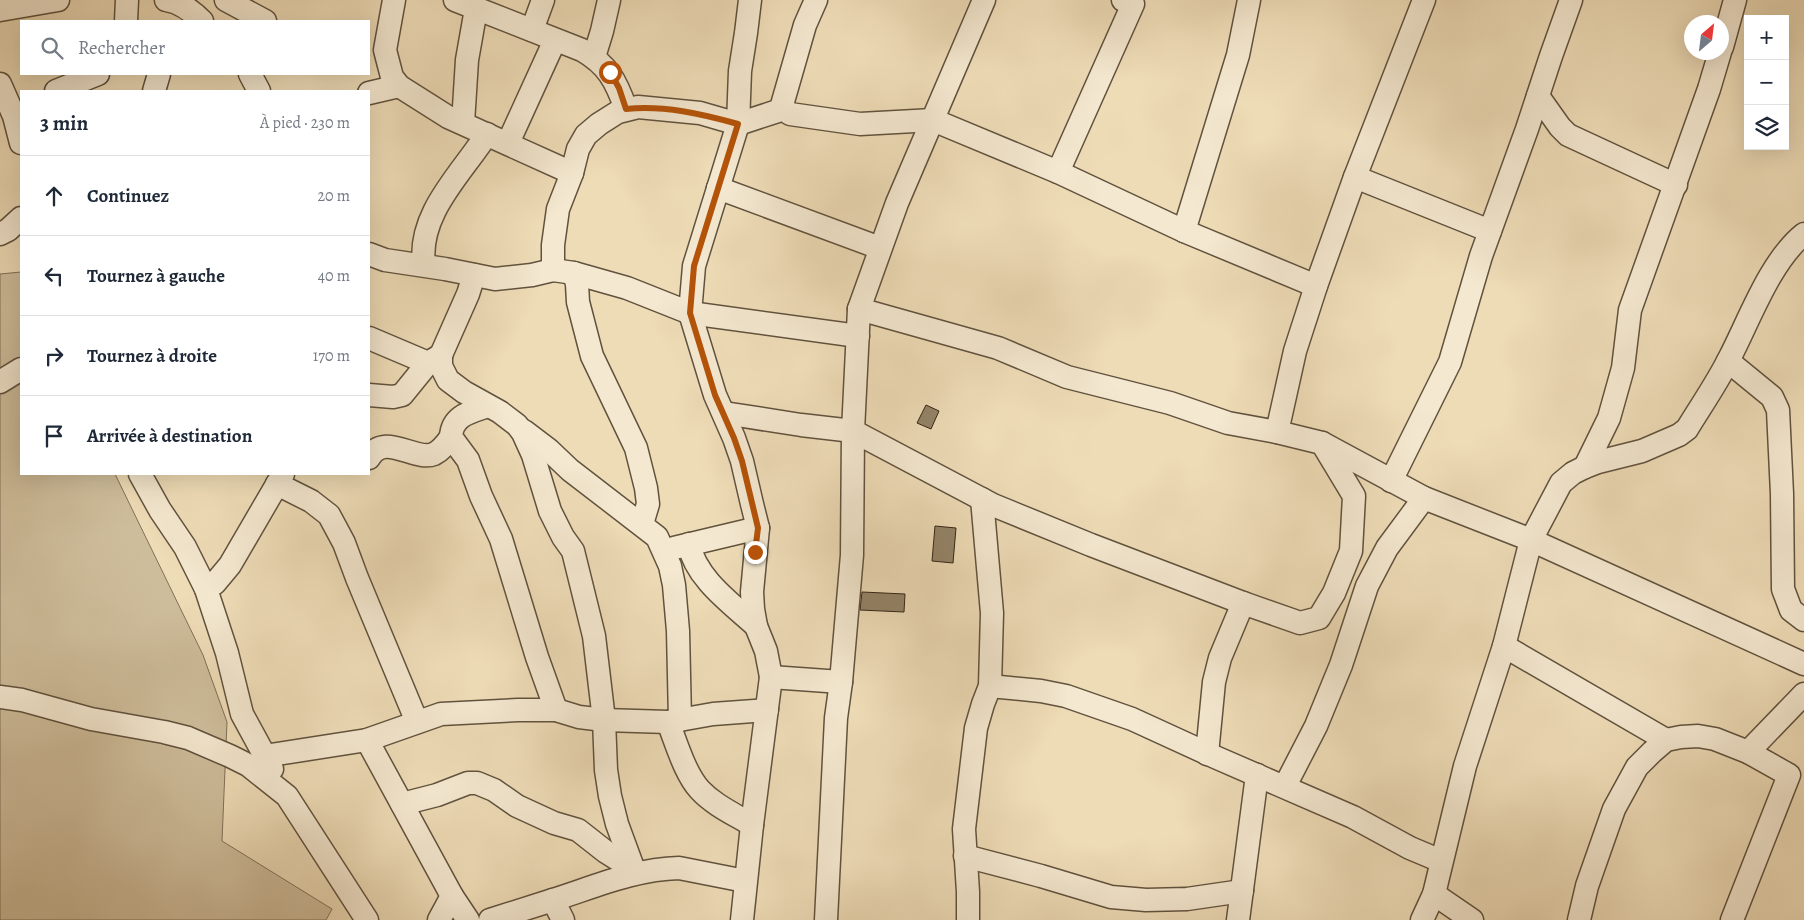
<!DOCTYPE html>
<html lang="fr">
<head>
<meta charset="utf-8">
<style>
	body { margin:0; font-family:Alegreya,serif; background:#f6f6f7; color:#1f2937 }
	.controls { position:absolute; right:15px; top:15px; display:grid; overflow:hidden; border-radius:0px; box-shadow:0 5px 20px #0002 }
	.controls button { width:45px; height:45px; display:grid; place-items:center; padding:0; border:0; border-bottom:1px solid #e0e1e3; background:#fff; color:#1f2937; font:25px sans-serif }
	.compass { position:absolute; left:1684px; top:15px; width:45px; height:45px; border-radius:50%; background:#fff; box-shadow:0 5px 20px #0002; rotate:28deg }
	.stop { position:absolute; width:15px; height:15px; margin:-11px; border:4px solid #b45309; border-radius:50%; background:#fff }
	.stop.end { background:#b45309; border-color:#fff; box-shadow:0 1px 5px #0008 }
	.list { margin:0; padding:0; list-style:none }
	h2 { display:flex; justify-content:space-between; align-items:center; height:65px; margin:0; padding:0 20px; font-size:21px }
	h2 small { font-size:16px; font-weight:400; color:#747a83 }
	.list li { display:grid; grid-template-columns:32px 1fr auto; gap:15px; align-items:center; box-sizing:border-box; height:80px; padding:0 20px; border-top:1px solid #e0e1e3 }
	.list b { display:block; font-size:19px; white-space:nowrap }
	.list em { font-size:16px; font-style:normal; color:#747a83 }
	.icon { flex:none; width:28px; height:28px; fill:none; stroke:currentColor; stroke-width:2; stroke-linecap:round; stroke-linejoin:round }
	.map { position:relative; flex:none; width:1804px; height:920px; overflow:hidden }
	.search { position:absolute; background:#fff; box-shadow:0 5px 20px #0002; left:20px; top:20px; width:350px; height:55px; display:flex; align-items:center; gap:12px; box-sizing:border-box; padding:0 18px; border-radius:0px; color:#747a83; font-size:19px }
	.panel { position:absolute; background:#fff; box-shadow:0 5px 20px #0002; left:20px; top:90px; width:350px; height:385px; border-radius:0px }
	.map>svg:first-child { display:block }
</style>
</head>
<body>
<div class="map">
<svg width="1804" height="920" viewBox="0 0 1804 920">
	<rect width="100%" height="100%" fill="#eedcb7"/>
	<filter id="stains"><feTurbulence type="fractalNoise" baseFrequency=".004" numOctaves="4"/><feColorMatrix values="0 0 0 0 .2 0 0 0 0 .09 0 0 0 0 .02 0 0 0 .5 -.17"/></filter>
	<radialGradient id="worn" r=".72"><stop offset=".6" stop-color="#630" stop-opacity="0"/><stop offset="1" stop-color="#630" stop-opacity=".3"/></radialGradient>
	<path fill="#cebd9b" stroke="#807058" d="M 21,272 L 21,474 L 115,474 L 203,655 L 227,722 L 222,841 L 332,909 L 326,920 L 0,920 L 0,274 Z"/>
	<g fill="#948469" stroke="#322415">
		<path d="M 926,405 L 939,411 L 931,429 L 917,423 Z"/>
		<path d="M 935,526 L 956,528 L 953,563 L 932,561 Z"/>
		<path d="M 862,592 L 905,594 L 904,612 L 860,610 Z"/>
	</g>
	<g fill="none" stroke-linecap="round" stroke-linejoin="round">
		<defs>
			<g id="minor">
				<path d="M 166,0 C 180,2 192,11 202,21"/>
				<path d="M 226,0 L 265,21"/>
				<path d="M 394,0 L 385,50 L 392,77 L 399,86 L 448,117 L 572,173"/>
				<path d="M 455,0 L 582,50 C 608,65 616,81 626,109"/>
				<path d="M 1424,0 L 1355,177 L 1316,286 L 1295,351 L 1277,432 L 1322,443 L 1424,498 L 1531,540 L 1804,664"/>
				<path d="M 0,10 L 58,0"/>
				<path d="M 126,21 L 127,0"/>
				<path d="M 532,30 L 543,0"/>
				<path d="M 1722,47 L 1735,0"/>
				<path d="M 594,57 L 602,31 L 609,0"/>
				<path d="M 250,74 L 259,91"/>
				<path d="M 0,84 L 14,116 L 21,143"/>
				<path d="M 56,91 L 98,74"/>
				<path d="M 154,91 L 159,74"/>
				<path d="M 369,93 L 399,86"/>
				<path d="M 1538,96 L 1560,127 L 1568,135 L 1676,185"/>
				<path d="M 784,109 L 782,105 L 805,25 L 816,0"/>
				<path d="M 463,123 L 467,60 L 476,9"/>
				<path d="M 508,143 L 555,40"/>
				<path d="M 1058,172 L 1133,4 L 1123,0"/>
				<path d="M 1355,177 L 1490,231"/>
				<path d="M 718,188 L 880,248"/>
				<path d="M 1184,231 L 1238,55 L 1249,0"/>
				<path d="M 0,234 L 8,230 L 21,218"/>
				<path d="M 369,254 L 385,260 L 445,269 L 495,279 L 532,275 L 553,270 L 574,273 L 627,288 L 690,313 L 858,336"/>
				<path d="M 424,265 C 417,214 462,173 487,134"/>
				<path d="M 553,270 L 553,245 L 558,209 L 572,173 L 578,149 L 586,135 L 599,124 L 618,112 L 638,107 L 700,113 L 738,124 L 784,109 L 790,114 L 860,124 L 933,120 L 1058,172 L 1184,231 L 1316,286"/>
				<path d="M 574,273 L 577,284 L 578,302 L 592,356 L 636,448 L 646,488 L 648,504 L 642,524"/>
				<path d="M 859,309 L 998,348 L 1067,377 L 1170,403 L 1228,423 L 1277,432"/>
				<path d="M 369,338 L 428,363"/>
				<path d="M 441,355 L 441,366 L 448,380 L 464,392 L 500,412 L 517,425 L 523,433 L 533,455 L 550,511 L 563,537 L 573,551 L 594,636 L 604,720 L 606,770 L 610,796 L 617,824 L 635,873"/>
				<path d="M 1728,361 L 1772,397 L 1778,410 L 1782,494 L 1783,589 L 1791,610 L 1804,620"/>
				<path d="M 0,382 L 21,369"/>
				<path d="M 369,395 L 393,397 L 402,395 L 428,363 L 441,355 L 468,294 L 474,275"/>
				<path d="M 488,406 C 471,412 452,415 451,437 L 468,460 L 481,496 L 501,539 L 537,657 L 556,710"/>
				<path d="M 724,413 L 801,425 L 853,431 L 993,505 L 1091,545 L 1243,603"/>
				<path d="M 524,431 L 549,450 L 570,470 L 657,537 L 670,566 L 674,585 L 678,631 L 680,720"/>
				<path d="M 369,458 C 384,431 415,462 434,454 C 442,450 446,444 451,437"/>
				<path d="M 1585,467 L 1609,418 L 1623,368 L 1630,310 L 1709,89 L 1720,52"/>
				<path d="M 140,474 L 160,510 L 185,547 L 206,589 L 227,653 L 242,714 L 272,769"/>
				<path d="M 1391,481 L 1450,362 L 1481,256 L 1527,129 L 1551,56 L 1571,0"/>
				<path d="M 277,484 L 311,501 L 329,515 L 344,543 L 357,578 L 417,722"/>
				<path d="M 689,544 C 695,578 732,604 756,626"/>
				<path d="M 674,548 L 758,528"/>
				<path d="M 206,589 L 215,583 L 230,565 L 283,474"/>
				<path d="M 1504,646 L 1666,740"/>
				<path d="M 771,677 L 841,682"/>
				<path d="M 990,686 L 1041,691 L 1066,696 L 1132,719 L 1215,757 L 1353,817 L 1410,848 L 1441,861"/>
				<path d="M 0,697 L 22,700 L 91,719 L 164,732 L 188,738 L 230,756 L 248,765 L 287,796 L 367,920"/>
				<path d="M 668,722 C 676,742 685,774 700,790 C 714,805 734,814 752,825"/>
				<path d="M 367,740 L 452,896"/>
				<path d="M 1207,754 L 1214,682 L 1220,658 L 1243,603 L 1300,623 L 1319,618 L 1334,593 L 1351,551 L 1354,496 L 1322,443"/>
				<path d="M 264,756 L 367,740 L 441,714 L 518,710 L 556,710 L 579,717 L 604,720 L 668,722 L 713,714 L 767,710"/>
				<path d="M 1285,786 L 1316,726 L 1341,665 L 1367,586 L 1387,548 L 1424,498"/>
				<path d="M 402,804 L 437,795 L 468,783 L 477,783 L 494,790 L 517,806 L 554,823 L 578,830 L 606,852 L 633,869"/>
				<path d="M 965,856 L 1041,876 L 1111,897 L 1146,900 L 1187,899 L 1242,891"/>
				<path d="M 1434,894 L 1472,920"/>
				<path d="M 553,900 C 594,887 635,869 679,868 L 745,881"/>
				<path d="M 439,920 L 452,896 L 468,920"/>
				<path d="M 490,920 L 553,900 L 563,920"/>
				<path d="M 742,920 L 752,825 L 771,677 L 766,651 L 756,626 L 753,609 L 752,592 L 758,528 L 752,504 L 742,461 L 734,438 L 715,395 L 690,313 L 694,266 L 738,124 L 740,71 L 746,33 L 750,0"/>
				<path d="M 826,920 L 836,718 L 841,682 L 852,555 L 853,431 L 859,309 L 897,203 L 984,0"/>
				<path d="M 968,920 L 968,892 L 964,829 L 976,728 L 983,704 L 990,686 L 992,613 L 982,499"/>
				<path d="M 1238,920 L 1257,775"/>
				<path d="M 1422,920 L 1434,894 L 1465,766 L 1504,646 L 1531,540 L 1561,483 L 1573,473 L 1585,467 L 1598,462 L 1642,451 L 1679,435 L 1687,429 C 1701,406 1717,383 1729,359 C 1749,321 1770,261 1804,234"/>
				<path d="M 1579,920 L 1587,886 L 1614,809 L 1637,767 L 1652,752 L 1666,740 L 1681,737 L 1698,736 L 1715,739 L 1748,752 L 1804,694"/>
				<path d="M 1732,920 L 1789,775 L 1748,752"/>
			</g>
		</defs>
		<use href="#minor" stroke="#61523e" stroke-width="25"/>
		<use href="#minor" stroke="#f4e8d0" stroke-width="22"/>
	</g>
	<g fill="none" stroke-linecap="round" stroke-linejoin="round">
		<path stroke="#b45309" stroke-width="6" d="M 610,72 L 619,88 L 626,109 C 664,105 702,114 738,124 L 694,266 L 690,313 L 715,395 L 734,438 L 742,461 L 758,528 L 755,552"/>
	</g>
	<rect width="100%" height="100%" filter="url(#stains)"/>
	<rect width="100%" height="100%" fill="url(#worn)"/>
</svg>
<div class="controls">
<button>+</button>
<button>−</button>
<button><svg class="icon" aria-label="layers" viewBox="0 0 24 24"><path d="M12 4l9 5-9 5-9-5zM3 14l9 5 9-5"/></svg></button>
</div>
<svg class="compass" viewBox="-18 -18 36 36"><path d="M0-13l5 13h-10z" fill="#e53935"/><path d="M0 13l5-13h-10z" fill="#747a83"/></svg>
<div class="stop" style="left:610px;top:72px"></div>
<div class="stop end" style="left:755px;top:552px"></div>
<div class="search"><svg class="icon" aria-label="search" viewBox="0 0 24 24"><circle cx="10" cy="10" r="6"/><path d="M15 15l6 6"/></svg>Rechercher</div>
<section class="panel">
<h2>3 min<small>À pied · 230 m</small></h2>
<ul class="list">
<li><svg class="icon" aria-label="ahead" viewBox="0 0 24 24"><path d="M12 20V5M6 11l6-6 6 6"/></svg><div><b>Continuez</b></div><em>20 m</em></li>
<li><svg class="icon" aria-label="left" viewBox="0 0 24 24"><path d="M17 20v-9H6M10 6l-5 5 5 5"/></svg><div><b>Tournez à gauche</b></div><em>40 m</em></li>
<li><svg class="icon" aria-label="right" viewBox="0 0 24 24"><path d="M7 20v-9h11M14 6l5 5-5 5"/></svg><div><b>Tournez à droite</b></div><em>170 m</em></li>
<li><svg class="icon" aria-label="arrive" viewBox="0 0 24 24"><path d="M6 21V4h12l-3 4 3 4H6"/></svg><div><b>Arrivée à destination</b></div></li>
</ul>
</section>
</div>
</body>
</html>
